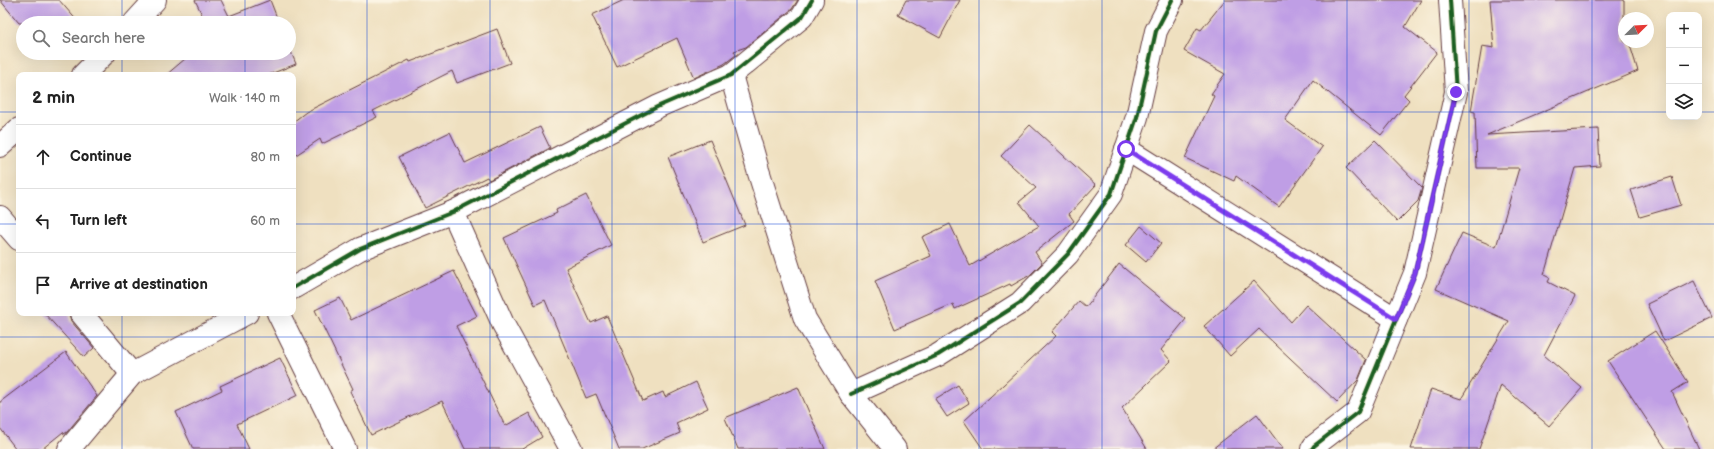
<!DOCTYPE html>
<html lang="en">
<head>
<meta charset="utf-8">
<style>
	body { margin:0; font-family:"Balsamiq Sans",sans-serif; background:#f6f6f6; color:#222 }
	.controls { position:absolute; right:12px; top:12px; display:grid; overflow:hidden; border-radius:8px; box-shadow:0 4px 16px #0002 }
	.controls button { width:36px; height:36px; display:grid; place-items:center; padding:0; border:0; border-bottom:1px solid #e0e0e0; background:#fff; color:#222; font:20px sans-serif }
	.compass { position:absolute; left:1618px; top:12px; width:36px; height:36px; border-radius:50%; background:#fff; box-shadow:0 4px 16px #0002; rotate:66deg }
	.stop { position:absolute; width:12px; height:12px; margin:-9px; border:3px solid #7c3aed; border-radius:50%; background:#fff }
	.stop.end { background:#7c3aed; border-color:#fff; box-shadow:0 1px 4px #0008 }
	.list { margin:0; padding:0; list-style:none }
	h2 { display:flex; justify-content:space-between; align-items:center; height:52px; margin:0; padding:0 16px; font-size:17px }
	h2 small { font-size:13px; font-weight:400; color:#767676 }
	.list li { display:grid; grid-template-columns:26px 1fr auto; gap:12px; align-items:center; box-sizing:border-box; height:64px; padding:0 16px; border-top:1px solid #e0e0e0 }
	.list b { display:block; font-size:15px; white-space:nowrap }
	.list em { font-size:13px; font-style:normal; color:#767676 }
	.icon { flex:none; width:22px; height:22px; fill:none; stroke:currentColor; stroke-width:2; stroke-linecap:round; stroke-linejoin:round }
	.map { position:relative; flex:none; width:1714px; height:449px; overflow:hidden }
	.search { position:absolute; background:#fff; box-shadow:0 4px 16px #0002; left:16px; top:16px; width:280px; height:44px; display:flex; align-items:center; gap:10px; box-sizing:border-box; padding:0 14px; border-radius:22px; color:#767676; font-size:15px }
	.panel { position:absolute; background:#fff; box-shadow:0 4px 16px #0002; left:16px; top:72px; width:280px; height:244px; border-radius:8px }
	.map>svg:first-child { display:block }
</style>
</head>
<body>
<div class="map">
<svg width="1714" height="449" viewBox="0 0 1714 449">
	<rect width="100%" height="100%" fill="#fcf5e5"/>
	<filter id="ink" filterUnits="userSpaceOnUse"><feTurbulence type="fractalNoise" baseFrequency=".025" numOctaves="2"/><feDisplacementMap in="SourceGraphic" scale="8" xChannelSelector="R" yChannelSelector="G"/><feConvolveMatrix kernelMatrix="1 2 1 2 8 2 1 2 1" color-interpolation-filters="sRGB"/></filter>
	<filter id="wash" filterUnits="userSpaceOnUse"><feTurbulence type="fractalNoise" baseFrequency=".012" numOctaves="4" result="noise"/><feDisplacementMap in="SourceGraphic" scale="16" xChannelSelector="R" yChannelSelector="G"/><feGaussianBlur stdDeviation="0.9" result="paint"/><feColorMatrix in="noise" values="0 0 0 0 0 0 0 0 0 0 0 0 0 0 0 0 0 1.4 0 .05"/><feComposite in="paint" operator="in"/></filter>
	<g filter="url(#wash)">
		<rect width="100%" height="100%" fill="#efe0c0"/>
		<g id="blocks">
			<g fill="#bf9ee5">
				<path d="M 0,0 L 59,0 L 79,23 L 19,23 Z"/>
				<path d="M 195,0 L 221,0 L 229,16 L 270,0 L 279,23 L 206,23 Z"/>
				<path d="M 624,0 L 798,0 L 792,9 L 746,47 L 734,51 L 736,55 L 724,64 L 694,78 L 677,38 L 617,67 L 592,15 Z"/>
				<path d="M 906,0 L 960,0 L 940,38 L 898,15 Z"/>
				<path d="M 1225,0 L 1421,0 L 1405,27 L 1437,52 L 1404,95 L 1409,100 L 1381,135 L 1313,80 L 1285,120 L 1322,147 L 1279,207 L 1236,176 L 1234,181 L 1185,158 L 1214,96 L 1211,94 L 1225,74 L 1184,51 L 1197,28 L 1201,30 Z"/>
				<path d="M 1490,0 L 1624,0 L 1624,42 L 1629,42 L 1638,71 L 1487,135 L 1598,129 L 1600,166 L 1575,168 L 1544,275 L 1550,278 L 1548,282 L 1575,296 L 1544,355 L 1582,388 L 1549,426 L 1501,385 L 1479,449 L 1411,449 L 1431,389 L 1461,399 L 1509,321 L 1436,289 L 1462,233 L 1496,247 L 1519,168 L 1477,168 L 1475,112 L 1471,111 L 1482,46 L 1494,48 Z"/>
				<path d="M 497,29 L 510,63 L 457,83 L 452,71 L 373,111 L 377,117 L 322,144 L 320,139 L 293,157 L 293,122 L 306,112 L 409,60 L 410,62 Z"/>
				<path d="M 289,47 L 296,64 L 268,75 L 166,75 L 192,53 L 289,53 Z"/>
				<path d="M 1030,125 L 1096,185 L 1069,214 L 1074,221 L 1035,252 L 1042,263 L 1030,275 L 1011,286 L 1010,284 L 955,309 L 953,304 L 895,329 L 875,281 L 931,256 L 922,237 L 950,224 L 970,266 L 1039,226 L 1019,202 L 1036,188 L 1001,156 Z"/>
				<path d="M 540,127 L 550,148 L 489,180 L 487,177 L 425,208 L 399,157 L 450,132 L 465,163 Z"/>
				<path d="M 710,140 L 745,225 L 703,242 L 668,157 Z"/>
				<path d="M 1375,140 L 1422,188 L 1418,201 L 1397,222 L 1346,168 Z"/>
				<path d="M 1672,177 L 1681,205 L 1640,217 L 1631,190 Z"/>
				<path d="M 586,195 L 611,245 L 566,268 L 591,323 L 607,316 L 643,401 L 663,392 L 665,397 L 696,382 L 708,408 L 676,423 L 680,433 L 642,449 L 619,449 L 596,394 L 586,398 L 545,300 L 535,305 L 504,238 L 557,213 L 556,210 Z"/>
				<path d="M 1141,226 L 1161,243 L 1146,262 L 1126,245 Z"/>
				<path d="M 1119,264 L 1186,319 L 1161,350 L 1171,361 L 1122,408 L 1147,449 L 983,449 L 964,421 L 1056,336 L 1052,332 L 1079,301 L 1086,307 Z"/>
				<path d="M 454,271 L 477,316 L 456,326 L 505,426 L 529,413 L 542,437 L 522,449 L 465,449 L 442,401 L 371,435 L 350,391 L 353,389 L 315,310 L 340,298 L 351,320 Z"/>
				<path d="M 1254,281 L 1291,322 L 1306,305 L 1366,360 L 1358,380 L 1337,402 L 1259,329 L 1230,356 L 1204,326 Z"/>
				<path d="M 1694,281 L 1712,318 L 1664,341 L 1647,304 Z"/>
				<path d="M 44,313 L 69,313 L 71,321 L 94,348 L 84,357 Z"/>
				<path d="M 1655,331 L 1688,382 L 1672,392 L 1699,449 L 1666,449 L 1608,361 Z"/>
				<path d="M 66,352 L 97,396 L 67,432 L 64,434 L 63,432 L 42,449 L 16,449 L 0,428 L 0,402 Z"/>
				<path d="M 280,358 L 298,395 L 237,424 L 249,449 L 193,449 L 176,412 L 222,390 L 220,386 Z"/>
				<path d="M 958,385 L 969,403 L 947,417 L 935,399 Z"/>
				<path d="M 798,387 L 825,449 L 738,449 L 725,418 Z"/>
				<path d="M 1257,414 L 1283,449 L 1212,449 Z"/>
			</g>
		</g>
	</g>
	<g filter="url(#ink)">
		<use href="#blocks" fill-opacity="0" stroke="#633c41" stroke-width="1"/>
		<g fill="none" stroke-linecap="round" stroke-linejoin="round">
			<defs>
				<g id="minor">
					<path d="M 134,23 L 155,0"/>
					<path d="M 83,75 L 105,53"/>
					<path d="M 731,75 L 758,170 L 805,319 L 851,394 L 895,449"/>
					<path d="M 0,146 L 19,129"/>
					<path d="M 1126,149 L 1396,319"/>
					<path d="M 453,212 L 503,324 L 571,449"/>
					<path d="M 0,217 L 19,239"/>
					<path d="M 293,288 L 360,249 L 453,212 L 659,106 L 731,75 L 802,17 L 812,0"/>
					<path d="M 81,313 L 132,374"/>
					<path d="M 278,313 L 345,449"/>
					<path d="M 851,394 L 938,355 L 1020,303 L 1068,254 L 1111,194 L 1137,117 L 1156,31 L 1172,0"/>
					<path d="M 69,449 L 132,374 L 247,313"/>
					<path d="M 1312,449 L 1314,446 L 1358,412 L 1415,273 L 1456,92 L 1450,0"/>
				</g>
			</defs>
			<use href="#minor" stroke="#633c41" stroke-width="24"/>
			<use href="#minor" stroke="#fff" stroke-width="22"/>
			<defs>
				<g id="cycleway">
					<path d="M 293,288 L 360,249 L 453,212 L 659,106 L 731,75 L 802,17 L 812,0"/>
					<path d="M 851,394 L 938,355 L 1020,303 L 1068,254 L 1111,194 L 1137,117 L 1156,31 L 1172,0"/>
					<path d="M 1312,449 L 1314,446 L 1358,412 L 1415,273 L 1456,92 L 1450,0"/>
				</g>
			</defs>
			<use href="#cycleway" stroke="#fcf5e5" stroke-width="6"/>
			<use href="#cycleway" stroke="#1b5e20" stroke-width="4"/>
		</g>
	</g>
	<g fill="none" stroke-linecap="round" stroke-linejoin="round" filter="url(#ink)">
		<path stroke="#7c3aed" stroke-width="5" d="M 1126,149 L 1396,319 L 1415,273 L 1456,92"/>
	</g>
	<path fill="none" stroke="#1d4ed8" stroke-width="1" stroke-opacity="0.55" d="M 122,0 L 122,23M 245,0 L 245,23M 367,0 L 367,449M 490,0 L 490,449M 612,0 L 612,449M 735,0 L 735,449M 857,0 L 857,449M 979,0 L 979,449M 1102,0 L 1102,449M 1224,0 L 1224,449M 1347,0 L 1347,449M 1469,0 L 1469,449M 1592,0 L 1592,449M 122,53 L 122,75M 245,53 L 245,75M 0,112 L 19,112M 293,112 L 1669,112M 1699,112 L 1714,112M 0,224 L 19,224M 293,224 L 1714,224M 122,313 L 122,449M 245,313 L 245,449M 0,337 L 1714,337"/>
</svg>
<div class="controls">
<button>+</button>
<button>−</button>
<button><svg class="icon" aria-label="layers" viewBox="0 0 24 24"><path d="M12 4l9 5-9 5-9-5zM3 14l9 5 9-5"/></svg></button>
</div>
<svg class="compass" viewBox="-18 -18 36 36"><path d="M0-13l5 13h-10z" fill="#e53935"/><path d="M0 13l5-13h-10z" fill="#767676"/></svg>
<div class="stop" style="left:1126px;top:149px"></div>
<div class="stop end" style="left:1456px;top:92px"></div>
<div class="search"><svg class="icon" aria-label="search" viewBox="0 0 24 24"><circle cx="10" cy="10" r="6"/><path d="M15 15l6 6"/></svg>Search here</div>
<section class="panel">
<h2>2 min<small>Walk · 140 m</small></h2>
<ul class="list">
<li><svg class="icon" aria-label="ahead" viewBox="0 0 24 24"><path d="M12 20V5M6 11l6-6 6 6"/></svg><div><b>Continue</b></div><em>80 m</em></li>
<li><svg class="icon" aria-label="left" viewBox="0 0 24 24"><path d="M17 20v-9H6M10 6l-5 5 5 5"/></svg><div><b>Turn left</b></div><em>60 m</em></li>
<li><svg class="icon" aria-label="arrive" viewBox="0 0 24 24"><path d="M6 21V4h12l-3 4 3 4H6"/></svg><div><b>Arrive at destination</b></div></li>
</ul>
</section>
</div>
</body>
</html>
